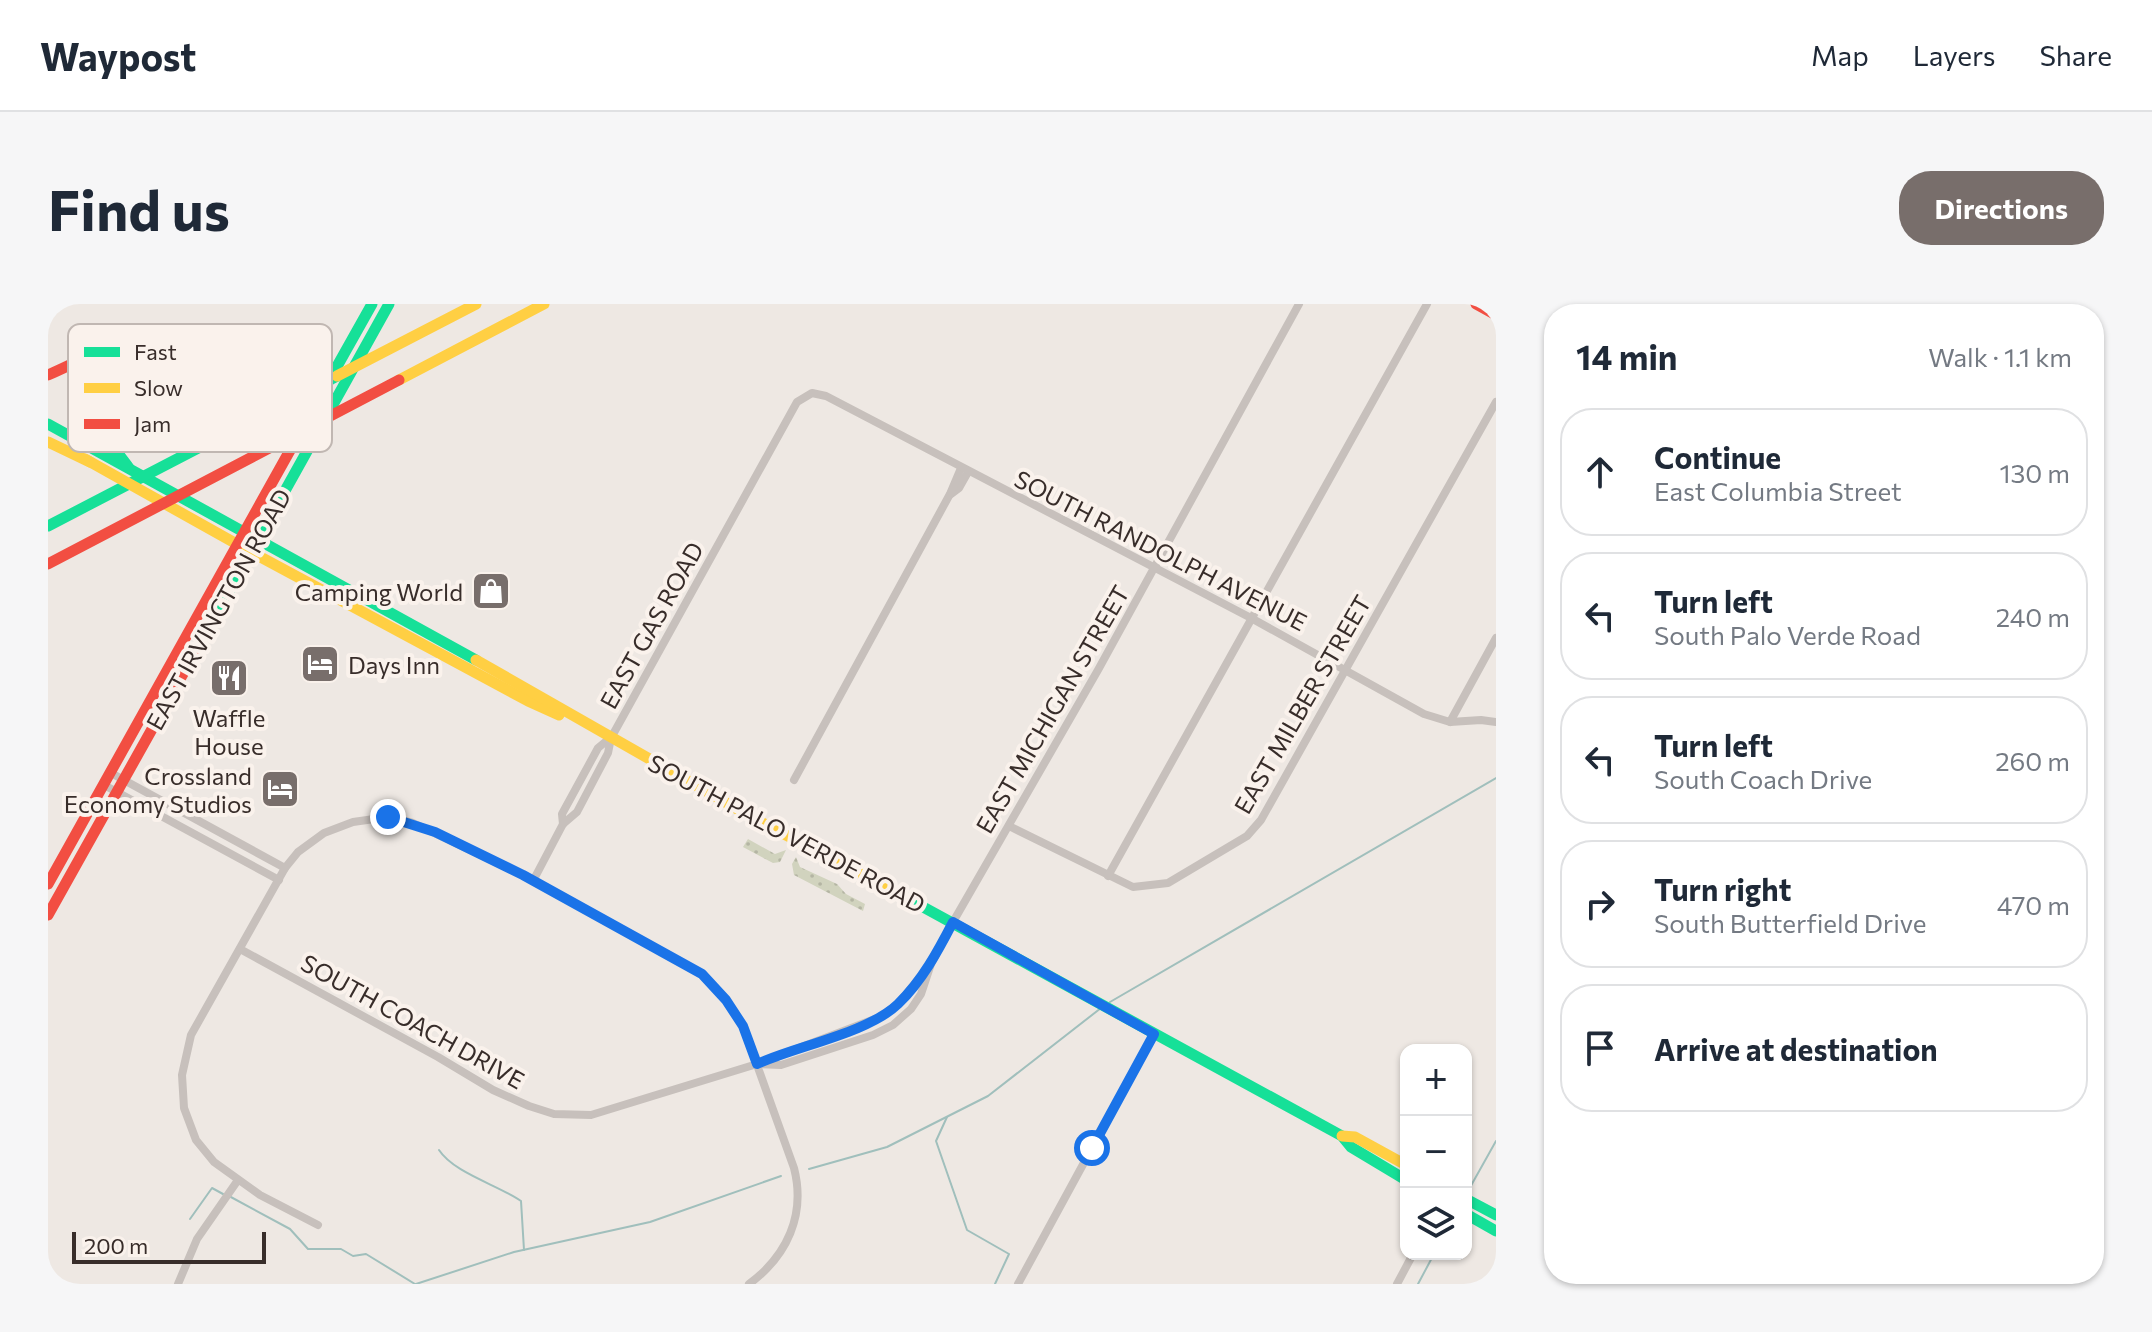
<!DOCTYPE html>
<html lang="en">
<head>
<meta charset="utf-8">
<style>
	body { margin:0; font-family:Commissioner,sans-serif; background:#f6f6f7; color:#1f2937 }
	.controls { position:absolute; right:24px; bottom:24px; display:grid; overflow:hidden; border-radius:16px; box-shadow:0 2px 6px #0004 }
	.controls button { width:72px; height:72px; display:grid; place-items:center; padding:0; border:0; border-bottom:2px solid #e0e1e3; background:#fff; color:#1f2937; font:40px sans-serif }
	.scale { position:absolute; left:24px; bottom:20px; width:194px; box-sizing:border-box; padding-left:8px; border:4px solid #382d2a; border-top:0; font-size:22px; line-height:28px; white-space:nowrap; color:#382d2a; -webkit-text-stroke:6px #faf2ec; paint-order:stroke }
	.stop { position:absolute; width:24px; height:24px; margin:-18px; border:6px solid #1a73e8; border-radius:50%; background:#fff }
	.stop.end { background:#1a73e8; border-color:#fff; box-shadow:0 2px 8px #0008 }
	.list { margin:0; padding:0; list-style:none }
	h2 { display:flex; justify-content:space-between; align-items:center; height:104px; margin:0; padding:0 32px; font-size:34px }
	h2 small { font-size:26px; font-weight:400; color:#747a83 }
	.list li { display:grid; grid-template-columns:52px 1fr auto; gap:24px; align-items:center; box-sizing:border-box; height:128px; margin:0 16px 16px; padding:0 16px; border:2px solid #e0e1e3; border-radius:32px }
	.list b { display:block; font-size:30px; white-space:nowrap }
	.list p { margin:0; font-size:26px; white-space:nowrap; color:#747a83 }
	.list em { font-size:26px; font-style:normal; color:#747a83 }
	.icon { flex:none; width:44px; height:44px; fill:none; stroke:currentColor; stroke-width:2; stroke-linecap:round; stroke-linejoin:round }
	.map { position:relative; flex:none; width:1448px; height:980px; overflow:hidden; border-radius:32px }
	header { display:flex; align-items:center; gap:48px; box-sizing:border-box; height:112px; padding:0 40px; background:#fff; border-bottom:2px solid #e0e1e3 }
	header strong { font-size:38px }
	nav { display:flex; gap:44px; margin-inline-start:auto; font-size:28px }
	.intro { display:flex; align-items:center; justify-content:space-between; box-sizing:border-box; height:192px; padding:0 48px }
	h1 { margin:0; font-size:56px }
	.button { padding:20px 36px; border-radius:32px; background:#786e6b; color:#fff; font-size:28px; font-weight:700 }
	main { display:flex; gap:48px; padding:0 48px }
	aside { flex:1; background:#fff; border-radius:32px; box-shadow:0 2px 6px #0004 }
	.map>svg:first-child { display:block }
</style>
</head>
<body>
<header>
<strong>Waypost</strong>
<nav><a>Map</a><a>Layers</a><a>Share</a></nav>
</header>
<div class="intro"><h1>Find us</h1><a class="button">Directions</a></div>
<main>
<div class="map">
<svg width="1448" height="980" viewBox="0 0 1448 980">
	<defs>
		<pattern id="grass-dots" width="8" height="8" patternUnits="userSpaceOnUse" patternTransform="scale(2)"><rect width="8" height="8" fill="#d1d3be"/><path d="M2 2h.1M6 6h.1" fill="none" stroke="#b4b5a3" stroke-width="1.8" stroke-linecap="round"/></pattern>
	</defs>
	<rect width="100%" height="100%" fill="#eee8e3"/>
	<g fill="url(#grass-dots)">
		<path d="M 700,535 L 727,550 L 738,546 L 732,558 L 725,559 L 695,543 Z"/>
		<path d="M 748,553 L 752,563 L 789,580 L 798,590 L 817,600 L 815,607 L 746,571 L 744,560 Z"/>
	</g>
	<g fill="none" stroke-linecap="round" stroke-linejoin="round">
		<g stroke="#a0bfbc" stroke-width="2">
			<path d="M 1062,698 L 1448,474"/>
			<path d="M 899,813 L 888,837 L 919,926 L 961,950 L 947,980"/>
			<path d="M 391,846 C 406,869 450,881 473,897 L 476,946"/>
			<path d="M 761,865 L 839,843 L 940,792 L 1053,704"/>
			<path d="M 1420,887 L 1448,837"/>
			<path d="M 181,892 L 242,925 L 260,945 L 293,945 L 305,952 L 318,950 L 367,980"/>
			<path d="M 142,915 L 164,884 L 175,890"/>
			<path d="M 368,980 L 466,948 L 602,918 L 733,872"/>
			<path d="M 1370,980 L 1386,950"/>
		</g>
		<g stroke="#c7c0bc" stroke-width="8">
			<path d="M 903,190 L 911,184 L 920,168"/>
			<path d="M 1402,418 L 1448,334"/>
			<path d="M 63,469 L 237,564"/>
			<path d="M 746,476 L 902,190 L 913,164"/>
			<path d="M 56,481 L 231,576"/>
			<path d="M 515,520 L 514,510 L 550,444 L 562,434"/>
			<path d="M 961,522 L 1085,583 L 1120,579 L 1199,532 L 1213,516 L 1448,98"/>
			<path d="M 1060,572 L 1379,0"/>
			<path d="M 485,577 L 515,520 L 529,508 L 560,449 L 563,434 L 749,98 L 764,89 L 778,92 L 1203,314 L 1376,410 L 1402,418 L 1433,416 L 1448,418"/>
			<path d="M 192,645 L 390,753 L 445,786 L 481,802 L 506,810 L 543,811 L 709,760 L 832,713 L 850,700 L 877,667"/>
			<path d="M 709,760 L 733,761 L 825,731 L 845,721 L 863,705 L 873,690 L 883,660 L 905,618 L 1050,366 L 1251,0"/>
			<path d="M 270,921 L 212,891 L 166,858 L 148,836 L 136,804 L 134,771 L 143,731 L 237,564 L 250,548 L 276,529 L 305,518 L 340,513 L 365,519 L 475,571 L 654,670 L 678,696 L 695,722 L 746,864 C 758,911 739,952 701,980"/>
			<path d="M 130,980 L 149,935 L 190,876"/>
			<path d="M 970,980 L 1106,730"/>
			<path d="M 1349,980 L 1365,950"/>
		</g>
		<g stroke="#16e098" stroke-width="11">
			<path d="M 269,98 L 324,0"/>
			<path d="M 0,120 L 428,356"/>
			<path d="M 81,164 C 75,155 64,144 61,133 C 44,85 111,28 151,68 C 156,73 158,83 161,90 C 169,112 157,130 140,143"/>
			<path d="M 0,222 L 289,72"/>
			<path d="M 155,334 L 341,0"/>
			<path d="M 844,586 L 1294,832 L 1303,843 L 1358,876"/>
			<path d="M 1418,895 L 1448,911"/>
			<path d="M 1418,910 L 1448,927"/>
		</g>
		<g stroke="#ffcf43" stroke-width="11">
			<path d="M 289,72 L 428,0"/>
			<path d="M 351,76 L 496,0"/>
			<path d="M 0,138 L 42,158"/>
			<path d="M 37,155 L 203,248 L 480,397 L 511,411"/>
			<path d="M 428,356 L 705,514 L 844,586"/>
			<path d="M 1294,832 L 1307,833 L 1358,861"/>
		</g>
		<g stroke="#f24e42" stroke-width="11">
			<path d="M 1428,0 L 1448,11"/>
			<path d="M 0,71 C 31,58 65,36 100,39 C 159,44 182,98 250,86"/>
			<path d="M 0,260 L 351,76"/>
			<path d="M 0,580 L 269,98"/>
			<path d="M 0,611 L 155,334"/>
		</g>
	</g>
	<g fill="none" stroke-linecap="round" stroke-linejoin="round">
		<path stroke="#1a73e8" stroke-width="10" d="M 340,513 L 387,528 L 475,571 L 654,670 L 678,696 L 695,722 L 709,760 C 748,742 820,729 850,700 C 874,677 890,647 905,618 L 1106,730 L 1044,844"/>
	</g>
	<defs>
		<symbol id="shop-square" viewBox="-11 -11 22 22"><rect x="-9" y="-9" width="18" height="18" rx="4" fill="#786e6b" stroke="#faf2ec"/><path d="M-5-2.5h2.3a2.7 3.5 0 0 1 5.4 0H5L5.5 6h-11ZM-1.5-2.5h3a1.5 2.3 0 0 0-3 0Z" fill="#fff"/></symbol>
		<symbol id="hotel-square" viewBox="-11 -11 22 22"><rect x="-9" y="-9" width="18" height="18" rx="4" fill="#786e6b" stroke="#faf2ec"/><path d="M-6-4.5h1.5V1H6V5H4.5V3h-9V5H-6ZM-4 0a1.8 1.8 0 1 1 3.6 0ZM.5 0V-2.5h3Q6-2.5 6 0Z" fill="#fff"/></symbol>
		<symbol id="restaurant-square" viewBox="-11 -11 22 22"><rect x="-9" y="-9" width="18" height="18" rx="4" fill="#786e6b" stroke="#faf2ec"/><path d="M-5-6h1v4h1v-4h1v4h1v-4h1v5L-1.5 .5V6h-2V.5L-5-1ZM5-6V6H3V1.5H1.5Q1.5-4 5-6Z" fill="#fff"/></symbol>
	</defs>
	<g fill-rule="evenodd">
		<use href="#shop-square" x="421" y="265" width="44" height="44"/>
		<use href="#hotel-square" x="250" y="338" width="44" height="44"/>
		<use href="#restaurant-square" x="159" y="352" width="44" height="44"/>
		<use href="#hotel-square" x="210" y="463" width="44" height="44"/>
	</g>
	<g text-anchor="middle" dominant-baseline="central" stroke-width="8" stroke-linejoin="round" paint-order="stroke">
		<g font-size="24" fill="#382d2a" stroke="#faf2ec">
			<text transform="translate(1113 246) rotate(27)">SOUTH RANDOLPH AVENUE</text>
			<text transform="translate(170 305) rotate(-61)">EAST IRVINGTON ROAD</text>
			<text transform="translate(603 321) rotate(-61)">EAST GAS ROAD</text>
			<text transform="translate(1254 400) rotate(-60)">EAST MILBER STREET</text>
			<text transform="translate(1004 405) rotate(-60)">EAST MICHIGAN STREET</text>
			<text transform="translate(739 529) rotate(28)">SOUTH PALO VERDE ROAD</text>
			<text transform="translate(365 717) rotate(29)">SOUTH COACH DRIVE</text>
		</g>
		<g font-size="24" fill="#382d2a" stroke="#faf2ec" text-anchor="end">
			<text x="415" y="287">Camping World</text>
			<text x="300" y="360" text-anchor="start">Days Inn</text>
			<text x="181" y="413" text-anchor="middle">Waffle<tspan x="181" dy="28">House</tspan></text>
			<text x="204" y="471">Crossland<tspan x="204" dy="28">Economy Studios</tspan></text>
		</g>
	</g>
	<rect x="20" y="20" width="264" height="128" rx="12" fill="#faf2ec" stroke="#c0b7b2" stroke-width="2"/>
	<rect x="36" y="43" width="36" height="10" fill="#16e098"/>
	<rect x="36" y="79" width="36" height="10" fill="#ffcf43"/>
	<rect x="36" y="115" width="36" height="10" fill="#f24e42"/>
	<g font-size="22" fill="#382d2a">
		<text x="86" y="56">Fast</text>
		<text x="86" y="92">Slow</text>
		<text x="86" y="128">Jam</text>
	</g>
</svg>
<div class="controls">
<button>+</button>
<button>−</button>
<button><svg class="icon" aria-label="layers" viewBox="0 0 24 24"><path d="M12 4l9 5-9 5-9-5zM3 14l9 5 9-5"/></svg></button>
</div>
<div class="scale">200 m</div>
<div class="stop" style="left:1044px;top:844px"></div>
<div class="stop end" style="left:340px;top:513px"></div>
</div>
<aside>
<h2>14 min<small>Walk · 1.1 km</small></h2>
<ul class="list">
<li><svg class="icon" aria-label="ahead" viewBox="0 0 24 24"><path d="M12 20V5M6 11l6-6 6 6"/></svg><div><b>Continue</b><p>East Columbia Street</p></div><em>130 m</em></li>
<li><svg class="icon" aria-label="left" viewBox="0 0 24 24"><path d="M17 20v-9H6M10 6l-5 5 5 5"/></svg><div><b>Turn left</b><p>South Palo Verde Road</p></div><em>240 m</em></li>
<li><svg class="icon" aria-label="left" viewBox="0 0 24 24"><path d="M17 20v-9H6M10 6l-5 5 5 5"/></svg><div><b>Turn left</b><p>South Coach Drive</p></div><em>260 m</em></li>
<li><svg class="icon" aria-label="right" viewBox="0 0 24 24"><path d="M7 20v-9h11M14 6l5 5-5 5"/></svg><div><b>Turn right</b><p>South Butterfield Drive</p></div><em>470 m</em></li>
<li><svg class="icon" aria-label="arrive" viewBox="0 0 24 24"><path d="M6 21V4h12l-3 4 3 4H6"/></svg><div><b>Arrive at destination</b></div></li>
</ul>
</aside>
</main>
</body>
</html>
